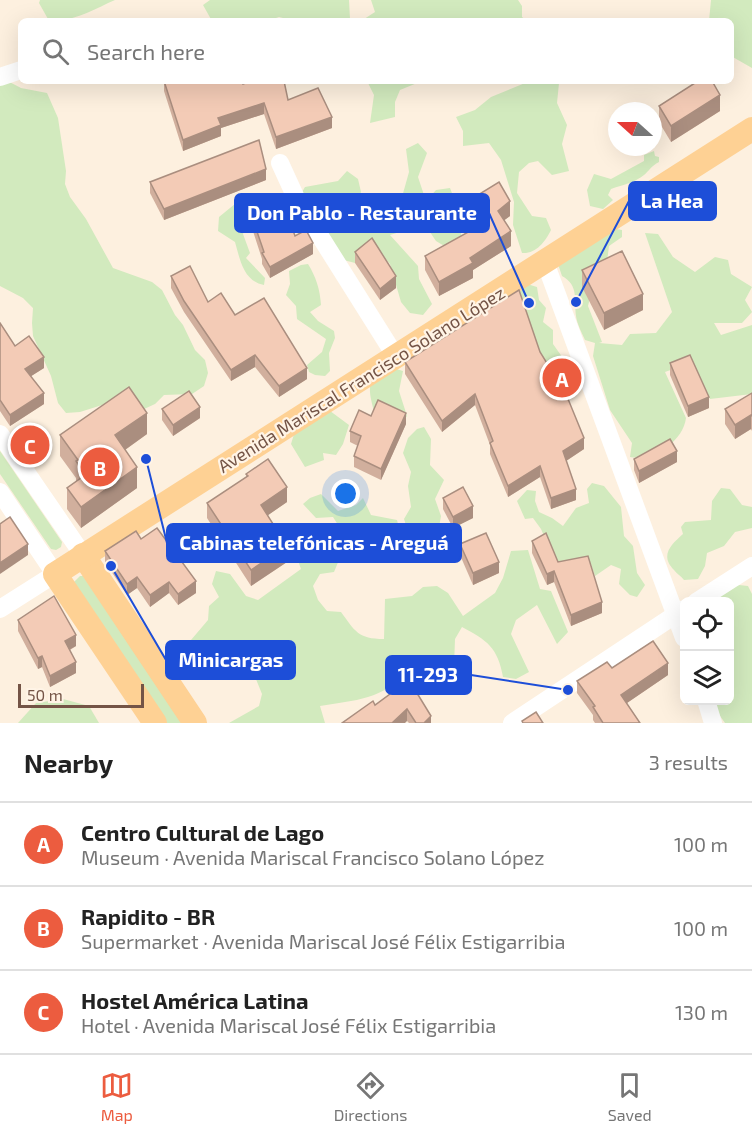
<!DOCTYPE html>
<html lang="en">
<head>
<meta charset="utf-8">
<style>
	body { margin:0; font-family:"Exo 2",sans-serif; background:#f2f2f2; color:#222 }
	.controls { position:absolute; right:18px; bottom:18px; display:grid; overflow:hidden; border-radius:9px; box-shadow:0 6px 24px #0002 }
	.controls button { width:54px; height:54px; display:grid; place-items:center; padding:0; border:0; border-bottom:2px solid #e0e0e0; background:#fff; color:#222; font:30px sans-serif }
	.compass { position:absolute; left:608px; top:102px; width:54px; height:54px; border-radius:50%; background:#fff; box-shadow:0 6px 24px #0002; rotate:291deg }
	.scale { position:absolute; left:18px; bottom:15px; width:126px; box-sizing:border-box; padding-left:6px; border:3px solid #745446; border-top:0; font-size:16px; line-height:21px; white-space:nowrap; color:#745446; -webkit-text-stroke:4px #fff4e6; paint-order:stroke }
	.you { position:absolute; left:346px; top:494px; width:21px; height:21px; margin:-15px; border:4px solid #fff; border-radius:50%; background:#1a73e8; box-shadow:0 0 0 9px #1a73e833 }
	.badge { display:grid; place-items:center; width:39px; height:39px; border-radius:50%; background:#ec5c3f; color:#fff; font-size:20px; font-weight:700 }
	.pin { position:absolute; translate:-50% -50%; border:3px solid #fff; box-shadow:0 2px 6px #0006 }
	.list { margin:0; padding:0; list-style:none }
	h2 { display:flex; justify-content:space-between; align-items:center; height:78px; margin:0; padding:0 24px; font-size:26px }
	h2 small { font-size:20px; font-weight:400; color:#767676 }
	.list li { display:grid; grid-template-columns:39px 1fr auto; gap:18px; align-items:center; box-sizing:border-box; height:84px; padding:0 24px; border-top:2px solid #e0e0e0 }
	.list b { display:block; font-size:22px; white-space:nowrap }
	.list p { margin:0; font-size:20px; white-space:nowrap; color:#767676 }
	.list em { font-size:20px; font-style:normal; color:#767676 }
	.icon { flex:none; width:33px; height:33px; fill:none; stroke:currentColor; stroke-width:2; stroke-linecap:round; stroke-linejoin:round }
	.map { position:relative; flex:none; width:752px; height:723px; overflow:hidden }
	.search { position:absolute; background:#fff; box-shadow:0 6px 24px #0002; left:18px; right:18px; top:18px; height:66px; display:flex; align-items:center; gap:15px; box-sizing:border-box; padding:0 21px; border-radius:9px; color:#767676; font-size:22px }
	.sheet { height:330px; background:#fff }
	nav { display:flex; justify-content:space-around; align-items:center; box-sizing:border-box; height:84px; border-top:2px solid #e0e0e0; background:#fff; font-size:16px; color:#767676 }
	nav a { display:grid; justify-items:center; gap:3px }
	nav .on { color:#ec5c3f }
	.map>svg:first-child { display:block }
</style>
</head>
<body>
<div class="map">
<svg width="752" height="723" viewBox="0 0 752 723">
	<rect width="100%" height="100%" fill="#fdf0df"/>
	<g fill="#d2eabe">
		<path d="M 40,0 L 115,0 C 94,9 71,24 48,19 L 39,3 Z"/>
		<path d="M 210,0 L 349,0 L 350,19 L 348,21 L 295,21 L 279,17 L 267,21 L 212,21 L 203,5 Z"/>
		<path d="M 371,0 L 518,0 L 522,6 L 522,17 L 527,21 L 361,21 L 375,12 Z"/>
		<path d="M 711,0 L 752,0 L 752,68 L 731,56 L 731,21 L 709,21 Z"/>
		<path d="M 0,77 L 21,88 L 47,93 L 58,118 L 66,171 L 65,184 L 70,197 L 86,219 L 113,268 L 152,282 L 162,290 L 175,315 L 183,325 L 195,350 L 205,360 L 208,373 L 204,386 L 192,394 L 164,395 L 155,404 L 142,410 L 118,400 L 80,412 L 66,413 L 58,403 L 51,376 L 33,336 L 32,323 L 33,308 L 23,298 L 0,286 Z"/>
		<path d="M 367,81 L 422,81 L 400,90 L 395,102 L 395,117 L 370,123 L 374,95 Z"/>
		<path d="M 530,81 L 559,83 L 557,103 L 567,125 L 562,144 L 569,171 L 552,175 L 538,161 L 529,163 L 519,172 L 517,193 L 532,216 L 546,218 L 551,230 C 545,242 536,254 522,253 L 513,225 L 514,202 L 501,160 L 489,143 L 463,146 L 463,131 L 456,117 L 475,110 L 491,97 Z"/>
		<path d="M 418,143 L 427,153 L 418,177 L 424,195 L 414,203 L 402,197 L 409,172 L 406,149 Z"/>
		<path d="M 654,151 L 655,156 L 659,157 L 659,162 C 651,166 649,171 644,175 C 634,183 622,185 611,189 L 608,195 L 613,200 L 603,209 L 590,206 L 587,190 L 594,174 L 611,179 L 644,161 L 644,155 Z"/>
		<path d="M 347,171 L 358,179 L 361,192 L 356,205 L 365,217 L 404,205 L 417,211 L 436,190 L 450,188 L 455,201 L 451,213 L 463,238 L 446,247 L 436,241 L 428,229 L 416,227 L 390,235 L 418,266 L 419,279 L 432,304 L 423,315 L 410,313 L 401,302 L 390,264 L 374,246 L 355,263 L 336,258 L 298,199 L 305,187 L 338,181 Z"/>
		<path d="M 241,199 C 257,213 250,218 243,234 L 250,253 L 246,258 L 265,278 L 264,285 C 243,281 240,259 235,242 L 218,231 L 219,217 Z"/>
		<path d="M 616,229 L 622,230 L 622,237 L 609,246 L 607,262 L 591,294 L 588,306 L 602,342 L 599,343 L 622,345 L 630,334 L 656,333 L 672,312 L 645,233 L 658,234 L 673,257 L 695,272 L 715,257 L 728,260 L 731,274 L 752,287 L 745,300 L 752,312 L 742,323 L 714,323 L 721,335 L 752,325 L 752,394 L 710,399 L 693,362 L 665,372 L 686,418 C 683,442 653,461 630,457 L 632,443 L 610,410 L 593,356 L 595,343 L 585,340 C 582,333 577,324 576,316 C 574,300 579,285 562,276 L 557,261 Z"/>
		<path d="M 308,264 C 316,277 320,289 321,305 L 310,312 L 318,321 L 334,331 L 335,338 L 329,353 L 330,371 L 325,376 L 315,375 L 309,372 L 307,365 L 322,352 L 326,339 L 297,319 L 296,306 L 286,295 L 290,284 L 289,271 L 301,265 Z"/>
		<path d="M 527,284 L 537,287 L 539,300 L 546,308 L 543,322 L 553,330 L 553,344 L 565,361 L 569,381 L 564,387 L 551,376 L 513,312 L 519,289 Z"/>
		<path d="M 383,365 L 403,371 L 399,391 L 407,416 L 403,421 L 374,411 C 368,388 367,383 383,365 Z"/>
		<path d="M 326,408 L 349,425 L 343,444 L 336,455 L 323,453 L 324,460 L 305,467 L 291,444 L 295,431 Z"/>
		<path d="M 424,427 L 431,439 L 430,465 L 444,480 L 435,499 L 441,516 L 438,533 L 450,541 L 453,547 L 449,553 L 434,563 L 412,558 L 417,542 L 408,531 L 404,519 L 411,507 L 408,486 L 411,472 L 403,453 L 408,438 L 417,429 Z"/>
		<path d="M 0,451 L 62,542 L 61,547 L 56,550 L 51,549 L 0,474 Z"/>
		<path d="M 592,483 L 604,486 L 621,507 L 624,536 L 633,546 L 637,573 L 645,585 L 637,597 L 630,595 L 619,584 L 621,569 L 611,565 L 595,576 L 591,564 L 559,571 L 541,529 L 533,518 L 525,519 L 517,501 L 527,490 L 536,491 L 535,501 L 539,512 L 552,518 L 563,526 L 576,508 L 589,503 L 587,489 Z"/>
		<path d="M 721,488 L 730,489 L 742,505 L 752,507 L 752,528 L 735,532 L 724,546 L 707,553 L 705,566 L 698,579 L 684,580 C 681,576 677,574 674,570 C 659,555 672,544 683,534 L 681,527 L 685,522 L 711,520 L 712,501 Z"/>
		<path d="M 321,494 L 338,511 L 356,505 L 363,498 L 371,515 L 397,520 C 403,543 395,546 376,556 L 360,543 L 360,529 L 340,528 L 333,517 L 316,518 L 303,504 L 310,498 Z"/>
		<path d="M 313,529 L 325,535 L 339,560 L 334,572 L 320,574 L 313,586 L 318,600 L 327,611 L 341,612 C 355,631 358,639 384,639 L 385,599 L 412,596 L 423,587 L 437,586 L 448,593 L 463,616 L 495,593 L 503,578 L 511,551 L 528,550 L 540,589 L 551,591 L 568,632 L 557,644 L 537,605 L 516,620 L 511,634 L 529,672 L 516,679 L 503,677 C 498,648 487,640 462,627 L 455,639 L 454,667 L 438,691 L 423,691 L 407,670 C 384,700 355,700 320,706 L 325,723 L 229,723 L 259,706 L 262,694 L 251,667 L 232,649 L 191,640 L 208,620 L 209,606 L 219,597 L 212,584 L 216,571 L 230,574 L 246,596 L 258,600 L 301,569 L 292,544 Z"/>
		<path d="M 80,576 L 83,576 L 183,723 L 167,723 L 74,582 Z"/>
		<path d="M 739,585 L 748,586 L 752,594 L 752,723 L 725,723 L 713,706 L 715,701 L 730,700 L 730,602 L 717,601 L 726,588 Z"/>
		<path d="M 63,699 L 89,706 L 99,723 L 18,723 L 36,703 Z"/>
	</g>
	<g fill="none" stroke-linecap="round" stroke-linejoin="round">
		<g stroke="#fff" stroke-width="18">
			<path d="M 0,77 L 21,70"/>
			<path d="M 280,163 L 296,198 L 396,357"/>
			<path d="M 545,262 L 684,638"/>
			<path d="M 0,434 L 83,555"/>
			<path d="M 0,492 L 55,574 L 0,609"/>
			<path d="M 696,602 L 752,566"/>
			<path d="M 706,700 L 713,723"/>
			<path d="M 512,723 L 684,609"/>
		</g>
		<g stroke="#fed194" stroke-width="24">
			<path d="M 83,555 L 195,723"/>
			<path d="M 155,723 L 55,574 L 752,129"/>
		</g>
	</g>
	<g fill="#d1af9d">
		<path d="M 164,81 L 242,81 L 243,84 L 288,100 L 332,128 L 276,149 L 264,114 L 221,128 L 221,136 L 183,151 L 164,91 Z"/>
		<path d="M 659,106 L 720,111 L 671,142 L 659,122 Z"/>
		<path d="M 266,180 L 164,220 L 150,193 L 150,182 Z"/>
		<path d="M 460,206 L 510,216 L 504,220 L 511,246 L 473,270 L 473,278 L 439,296 L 425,270 L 425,256 L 466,233 L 460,220 Z"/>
		<path d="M 252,217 L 295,236 L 313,254 L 270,278 L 262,264 L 262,259 L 252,228 Z"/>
		<path d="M 355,252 L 396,288 L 380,300 L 355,263 Z"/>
		<path d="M 582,270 L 643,310 L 604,330 L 582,287 Z"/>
		<path d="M 171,276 L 208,302 L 235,315 L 307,379 L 279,397 L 255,367 L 231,381 L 184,312 L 171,288 Z"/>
		<path d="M 0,323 L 15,346 L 44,368 L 31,376 L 44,404 L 10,426 L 0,411 Z"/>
		<path d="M 540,352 L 584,449 L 566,461 L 576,500 L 551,509 L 540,477 L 508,497 L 490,454 L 490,445 L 475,405 L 442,432 L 405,374 L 405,362 Z"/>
		<path d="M 670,363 L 709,408 L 688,417 L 670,375 Z"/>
		<path d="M 752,393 L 752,431 L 751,429 L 735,439 L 725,424 L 725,409 Z"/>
		<path d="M 162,409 L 200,418 L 173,436 L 162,420 Z"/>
		<path d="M 371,416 L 406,424 L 381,480 L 354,467 L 354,456 L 358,446 L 350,442 L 350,431 Z"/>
		<path d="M 147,434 L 125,450 L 137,488 L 81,528 L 67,509 L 67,488 L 76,482 L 76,478 L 60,456 L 60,435 Z"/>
		<path d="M 634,459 L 677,462 L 639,483 L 634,470 Z"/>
		<path d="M 246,474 L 287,502 L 268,515 L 287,562 L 251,586 L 207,518 L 207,503 L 246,477 Z"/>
		<path d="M 443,498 L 473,518 L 453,528 L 443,509 Z"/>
		<path d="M 141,539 L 196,593 L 178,605 L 169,593 L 150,607 L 137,588 L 127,595 L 105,562 L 105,551 Z"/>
		<path d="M 532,541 L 558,562 L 602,613 L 571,626 L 554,582 L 547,585 L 532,553 Z"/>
		<path d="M 460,544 L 499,573 L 473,585 L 460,555 Z"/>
		<path d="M 18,620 L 76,646 L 70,650 L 76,673 L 50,687 L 42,667 L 38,669 L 18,631 Z"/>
		<path d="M 612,668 L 668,675 L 627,703 L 640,723 L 595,723 L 593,720 L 593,715 L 577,693 L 577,681 Z"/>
		<path d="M 409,680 L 431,723 L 409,723 L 407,721 L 375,705 Z"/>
	</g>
	<g fill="#aa8e7f">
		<path d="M 720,95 L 720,111 L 671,142 L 671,126 Z"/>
		<path d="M 264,103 L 264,114 L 221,128 L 221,136 L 183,151 L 183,140 L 218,118 Z"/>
		<path d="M 332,117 L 332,128 L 276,149 L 276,137 Z"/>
		<path d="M 266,169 L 266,180 L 164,220 L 164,209 Z"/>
		<path d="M 510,201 L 510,216 L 498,225 L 498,211 Z"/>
		<path d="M 511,231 L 511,246 L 473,270 L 473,278 L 439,296 L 439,282 L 470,258 Z"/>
		<path d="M 313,243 L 313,254 L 270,278 L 270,267 Z"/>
		<path d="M 396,276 L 396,288 L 380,300 L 380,289 Z"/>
		<path d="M 643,294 L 643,310 L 604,330 L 604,313 Z"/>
		<path d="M 255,355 L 255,367 L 231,381 L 231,370 Z"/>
		<path d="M 44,357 L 44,368 L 25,380 L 25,369 Z"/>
		<path d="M 307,368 L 307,379 L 279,397 L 279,386 Z"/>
		<path d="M 44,393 L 44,404 L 10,426 L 10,415 Z"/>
		<path d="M 475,394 L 475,405 L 442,432 L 442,421 Z"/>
		<path d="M 709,397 L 709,408 L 688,417 L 688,406 Z"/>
		<path d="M 200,407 L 200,418 L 173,436 L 173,425 Z"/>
		<path d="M 147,413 L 147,434 L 115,457 L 115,435 Z"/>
		<path d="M 406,413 L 406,424 L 381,480 L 381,469 Z"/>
		<path d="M 751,415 L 751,429 L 735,439 L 735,425 Z"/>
		<path d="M 584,438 L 584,449 L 563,463 L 563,451 Z"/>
		<path d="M 677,451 L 677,462 L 639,483 L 639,471 Z"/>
		<path d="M 540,466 L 540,477 L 508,497 L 508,486 Z"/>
		<path d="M 137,467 L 137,488 L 81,528 L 81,507 Z"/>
		<path d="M 287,487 L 287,502 L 261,520 L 261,505 Z"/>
		<path d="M 576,489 L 576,500 L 551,509 L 551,498 Z"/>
		<path d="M 473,506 L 473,518 L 453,528 L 453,517 Z"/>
		<path d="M 28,544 L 28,555 L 0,574 L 0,563 Z"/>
		<path d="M 287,546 L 287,562 L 251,586 L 251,570 Z"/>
		<path d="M 499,562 L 499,573 L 473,585 L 473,573 Z"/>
		<path d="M 554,571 L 554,582 L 547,585 L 547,574 Z"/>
		<path d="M 137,577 L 137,588 L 127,595 L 127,584 Z"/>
		<path d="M 196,581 L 196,593 L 178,605 L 178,594 Z"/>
		<path d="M 169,582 L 169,593 L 150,607 L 150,595 Z"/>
		<path d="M 602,602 L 602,613 L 571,626 L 571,615 Z"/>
		<path d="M 76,635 L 76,646 L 65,652 L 65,641 Z"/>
		<path d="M 42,656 L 42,667 L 38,669 L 38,658 Z"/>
		<path d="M 76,662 L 76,673 L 50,687 L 50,676 Z"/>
		<path d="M 668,663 L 668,675 L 621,707 L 621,695 Z"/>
		<path d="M 407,709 L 407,721 L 405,723 L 392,723 Z"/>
		<path d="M 431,716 L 431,723 L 424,723 Z"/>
	</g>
	<g fill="#f3cbb6" stroke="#aa8e7f" stroke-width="1.5">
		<path d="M 164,81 L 242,81 L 243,84 L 251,81 L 284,81 L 288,100 L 318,88 L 332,117 L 276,137 L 264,103 L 218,118 L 221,125 L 183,140 Z"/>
		<path d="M 698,81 L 712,81 L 720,95 L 671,126 L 659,106 Z"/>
		<path d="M 259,140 L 266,169 L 164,209 L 150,182 Z"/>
		<path d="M 499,182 L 510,201 L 498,211 L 511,231 L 470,258 L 473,263 L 439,282 L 425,256 L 472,230 L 460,206 Z"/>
		<path d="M 284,205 L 295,236 L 306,230 L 313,243 L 270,267 L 262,253 L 264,252 L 252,217 Z"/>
		<path d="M 372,238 L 396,276 L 380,289 L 355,252 Z"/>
		<path d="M 622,251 L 643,294 L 604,313 L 582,270 Z"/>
		<path d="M 190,266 L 208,302 L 221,293 L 235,315 L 264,298 L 307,368 L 279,386 L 255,355 L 231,370 L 184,301 L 171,276 Z"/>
		<path d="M 519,290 L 540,352 L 566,394 L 584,438 L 563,451 L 576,489 L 551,498 L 540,466 L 508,486 L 490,443 L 493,441 L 475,394 L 442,421 L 405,362 Z"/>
		<path d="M 0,323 L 15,346 L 29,336 L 44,357 L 25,369 L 44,393 L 10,415 L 0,400 Z"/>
		<path d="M 690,355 L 709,397 L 688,406 L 670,363 Z"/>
		<path d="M 129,387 L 147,413 L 115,435 L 137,467 L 81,507 L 67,488 L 85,475 L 76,461 L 78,460 L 60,435 Z"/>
		<path d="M 189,391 L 200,407 L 173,425 L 162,409 Z"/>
		<path d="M 752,393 L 752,416 L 751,415 L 735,425 L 725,409 Z"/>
		<path d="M 378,400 L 406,413 L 381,469 L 354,456 L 361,436 L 350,431 L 359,410 L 371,416 Z"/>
		<path d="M 670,439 L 677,451 L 639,471 L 634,459 Z"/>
		<path d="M 268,459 L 287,487 L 261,505 L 287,546 L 251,570 L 207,503 L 248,476 L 246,474 Z"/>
		<path d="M 463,487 L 473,506 L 453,517 L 443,498 Z"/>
		<path d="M 10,517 L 28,544 L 0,563 L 0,524 Z"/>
		<path d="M 157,528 L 196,581 L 178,594 L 169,582 L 150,595 L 137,577 L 127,584 L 105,551 L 136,531 L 141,539 Z"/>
		<path d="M 486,533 L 499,562 L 473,573 L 460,544 Z"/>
		<path d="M 546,533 L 558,562 L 588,556 L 602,602 L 571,615 L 554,571 L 547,574 L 532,541 Z"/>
		<path d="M 54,596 L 76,635 L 65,641 L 76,662 L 50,676 L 42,656 L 38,658 L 18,620 Z"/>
		<path d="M 653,641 L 668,663 L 621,695 L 640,723 L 603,723 L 593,707 L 595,706 L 577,681 L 607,662 L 612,668 Z"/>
		<path d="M 409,680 L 431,716 L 424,723 L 416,723 L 407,709 L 392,723 L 342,723 L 373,701 L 375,705 Z"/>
		<path d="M 536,712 L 543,723 L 523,723 L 522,721 Z"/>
	</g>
	<g text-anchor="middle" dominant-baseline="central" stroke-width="4.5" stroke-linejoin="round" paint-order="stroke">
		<g font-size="18" fill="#745446" stroke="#fff4e6">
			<text transform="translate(361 379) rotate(-32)">Avenida Mariscal Francisco Solano López</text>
		</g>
	</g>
	<path fill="none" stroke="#1d4ed8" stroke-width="2" d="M576 302L629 201M529 303L489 213M146 459L167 543M111 566L166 660M568 690L471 675"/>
	<g fill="#1d4ed8" stroke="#fff4e6" stroke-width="2">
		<circle cx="576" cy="302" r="6"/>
		<circle cx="529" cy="303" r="6"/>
		<circle cx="146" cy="459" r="6"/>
		<circle cx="111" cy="566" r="6"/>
		<circle cx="568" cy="690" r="6"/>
	</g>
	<g fill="#1d4ed8" stroke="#1d4ed8" stroke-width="2">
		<rect x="629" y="182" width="87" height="38" rx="6"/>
		<rect x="235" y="194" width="254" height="38" rx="6"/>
		<rect x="167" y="524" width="294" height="38" rx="6"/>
		<rect x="166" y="641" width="129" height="38" rx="6"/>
		<rect x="386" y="656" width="85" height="38" rx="6"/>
	</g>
	<g font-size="20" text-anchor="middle" font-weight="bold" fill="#fff">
		<text x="672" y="208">La Hea</text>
		<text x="362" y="220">Don Pablo - Restaurante</text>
		<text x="314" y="550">Cabinas telefónicas - Areguá</text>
		<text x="231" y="667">Minicargas</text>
		<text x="428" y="682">11-293</text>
	</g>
</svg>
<div class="controls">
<button><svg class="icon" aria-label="locate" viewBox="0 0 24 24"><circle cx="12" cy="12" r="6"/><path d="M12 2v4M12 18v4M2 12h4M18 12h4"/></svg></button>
<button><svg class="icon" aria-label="layers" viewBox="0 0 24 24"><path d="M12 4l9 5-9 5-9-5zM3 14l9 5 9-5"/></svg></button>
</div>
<svg class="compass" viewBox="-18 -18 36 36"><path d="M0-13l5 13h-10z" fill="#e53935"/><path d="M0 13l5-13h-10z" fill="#767676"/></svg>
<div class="scale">50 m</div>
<div class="you"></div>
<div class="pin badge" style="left:562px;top:378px">A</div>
<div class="pin badge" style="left:100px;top:467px">B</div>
<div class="pin badge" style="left:30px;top:445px">C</div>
<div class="search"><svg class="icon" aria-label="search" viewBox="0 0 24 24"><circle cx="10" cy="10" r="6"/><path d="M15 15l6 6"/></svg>Search here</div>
</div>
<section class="sheet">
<h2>Nearby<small>3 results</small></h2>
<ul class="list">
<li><span class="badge">A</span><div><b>Centro Cultural de Lago</b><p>Museum · Avenida Mariscal Francisco Solano López</p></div><em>100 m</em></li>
<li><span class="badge">B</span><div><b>Rapidito - BR</b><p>Supermarket · Avenida Mariscal José Félix Estigarribia</p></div><em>100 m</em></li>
<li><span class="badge">C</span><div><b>Hostel América Latina</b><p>Hotel · Avenida Mariscal José Félix Estigarribia</p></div><em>130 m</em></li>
</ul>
</section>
<nav>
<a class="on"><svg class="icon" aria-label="map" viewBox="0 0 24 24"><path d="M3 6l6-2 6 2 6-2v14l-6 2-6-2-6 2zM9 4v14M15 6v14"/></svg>Map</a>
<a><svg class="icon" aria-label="directions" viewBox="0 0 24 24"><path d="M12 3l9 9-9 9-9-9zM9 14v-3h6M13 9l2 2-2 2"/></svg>Directions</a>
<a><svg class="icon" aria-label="saved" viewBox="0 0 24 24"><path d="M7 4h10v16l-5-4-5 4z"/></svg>Saved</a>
</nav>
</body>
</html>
